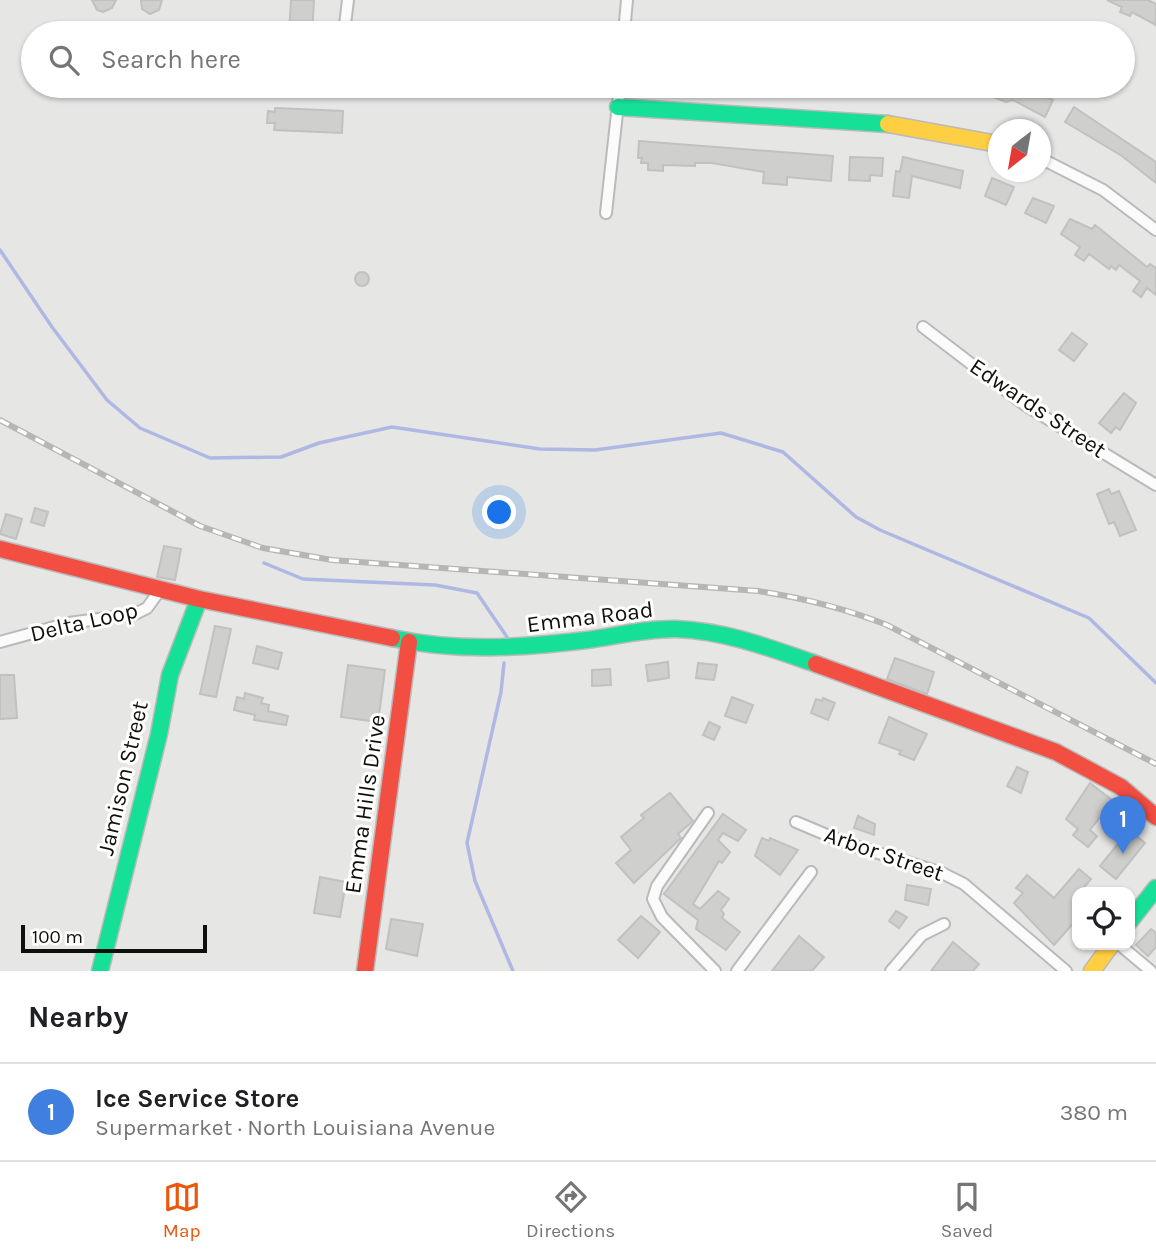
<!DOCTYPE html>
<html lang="en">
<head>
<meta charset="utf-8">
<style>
	body { margin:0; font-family:Karla,sans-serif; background:#f6f6f6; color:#202124 }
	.controls { position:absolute; right:21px; bottom:21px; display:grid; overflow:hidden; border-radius:14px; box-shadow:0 2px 5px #0004 }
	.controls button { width:63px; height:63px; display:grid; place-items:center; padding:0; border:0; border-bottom:2px solid #e0e0e0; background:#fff; color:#202124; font:35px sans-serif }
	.compass { position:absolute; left:988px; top:119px; width:63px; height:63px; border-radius:50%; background:#fff; box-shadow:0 2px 5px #0004; rotate:211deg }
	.scale { position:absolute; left:21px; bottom:18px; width:186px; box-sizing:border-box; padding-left:7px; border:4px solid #0f0f0e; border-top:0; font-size:19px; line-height:24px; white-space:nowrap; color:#0f0f0e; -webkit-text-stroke:5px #fffffe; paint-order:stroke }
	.you { position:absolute; left:500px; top:513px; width:24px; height:24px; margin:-18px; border:5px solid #fff; border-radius:50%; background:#1a73e8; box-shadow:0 0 0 10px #1a73e833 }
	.badge { display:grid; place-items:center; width:46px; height:46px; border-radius:50%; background:#ea580c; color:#fff; font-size:23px; font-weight:700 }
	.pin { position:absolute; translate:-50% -58px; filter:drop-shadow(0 2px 4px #0008) }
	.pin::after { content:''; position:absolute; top:37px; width:24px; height:21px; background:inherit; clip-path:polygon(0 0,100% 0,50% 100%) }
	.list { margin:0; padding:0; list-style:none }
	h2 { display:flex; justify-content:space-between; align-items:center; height:91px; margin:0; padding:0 28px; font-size:30px }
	h2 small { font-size:23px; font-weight:400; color:#757577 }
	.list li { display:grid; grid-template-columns:46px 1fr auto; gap:21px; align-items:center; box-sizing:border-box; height:98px; padding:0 28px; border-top:2px solid #e0e0e0 }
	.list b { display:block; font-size:26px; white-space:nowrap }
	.list p { margin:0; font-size:23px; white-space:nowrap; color:#757577 }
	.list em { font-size:23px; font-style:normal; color:#757577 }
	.icon { flex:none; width:38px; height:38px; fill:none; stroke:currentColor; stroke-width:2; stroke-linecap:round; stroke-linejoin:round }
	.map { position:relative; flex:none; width:1156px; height:971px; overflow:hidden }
	.search { position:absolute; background:#fff; box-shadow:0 2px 5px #0004; left:21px; right:21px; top:21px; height:77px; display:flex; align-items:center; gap:18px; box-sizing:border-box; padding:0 24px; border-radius:38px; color:#757577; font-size:26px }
	.sheet { height:189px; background:#fff }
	nav { display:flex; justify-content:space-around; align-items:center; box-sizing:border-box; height:98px; border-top:2px solid #e0e0e0; background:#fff; font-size:19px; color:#757577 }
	nav a { display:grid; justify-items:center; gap:4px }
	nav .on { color:#ea580c }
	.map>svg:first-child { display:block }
</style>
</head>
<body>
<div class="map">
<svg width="1156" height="971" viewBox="0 0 1156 971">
	<rect width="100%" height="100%" fill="#e6e6e5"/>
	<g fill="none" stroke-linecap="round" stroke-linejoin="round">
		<g stroke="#afb8e2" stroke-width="3.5">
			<path d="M 0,250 L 52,327 L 107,400 L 140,428 L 210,458 L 281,457 L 319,443 L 392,427 L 540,449 L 595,450 L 721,433 L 783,452 L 856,517 L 880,530 L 1089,618 L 1156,683"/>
			<path d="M 264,563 L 303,579 L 435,585 L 477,593 L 507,637"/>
			<path d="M 504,663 L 501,692 L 467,843 L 475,881 L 513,971"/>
		</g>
	</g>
	<g fill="#cfcfce" stroke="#c1c1c0" stroke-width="2">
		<path d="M 92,0 L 116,0 L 112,8 L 103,12 L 97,10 Z"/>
		<path d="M 141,0 L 162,0 L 159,10 L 150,14 L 142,9 Z"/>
		<path d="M 291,0 L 314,0 L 312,33 L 289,33 Z"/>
		<path d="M 1107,0 L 1148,0 L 1156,4 L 1156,25 L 1132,12 L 1130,16 L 1120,12 L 1122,7 Z"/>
		<path d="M 966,86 L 1007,86 L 1032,93 L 1033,91 L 1053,100 L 1045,117 L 1013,100 L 1006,102 Z"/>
		<path d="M 1074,107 L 1156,162 L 1156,183 L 1122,156 L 1065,122 Z"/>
		<path d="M 275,108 L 343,111 L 342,133 L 274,130 L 275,123 L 267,123 L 268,111 L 275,112 Z"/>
		<path d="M 639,141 L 833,156 L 831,181 L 787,177 L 787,185 L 763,183 L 764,172 L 712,163 L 695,163 L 695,166 L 663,165 L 663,171 L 648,170 L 648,163 L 641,163 L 642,158 L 638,158 Z"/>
		<path d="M 850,157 L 883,158 L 882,176 L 870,175 L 870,181 L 849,180 Z"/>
		<path d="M 903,157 L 963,171 L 960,188 L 912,176 L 909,198 L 893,196 L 896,171 L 900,172 Z"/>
		<path d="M 992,178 L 1014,187 L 1006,205 L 985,196 Z"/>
		<path d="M 1033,198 L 1054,206 L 1046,223 L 1025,213 Z"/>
		<path d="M 1070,219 L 1092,229 L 1095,225 L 1147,267 L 1150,264 L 1156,268 L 1156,295 L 1147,288 L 1141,297 L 1133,291 L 1140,281 L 1119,265 L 1116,270 L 1111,266 L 1109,269 L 1089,254 L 1084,261 L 1075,255 L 1080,247 L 1061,234 Z"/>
		<circle cx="362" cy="279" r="7"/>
		<path d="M 1072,333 L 1087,344 L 1074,361 L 1059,350 Z"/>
		<path d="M 1124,393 L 1136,403 L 1120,430 L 1116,427 L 1111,433 L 1099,423 Z"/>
		<path d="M 1109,489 L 1111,494 L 1119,491 L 1136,530 L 1120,536 L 1114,522 L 1109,524 L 1097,494 Z"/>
		<path d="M 35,508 L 48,512 L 44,526 L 31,522 Z"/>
		<path d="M 6,514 L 22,519 L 16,539 L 0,534 Z"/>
		<path d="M 164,546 L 181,549 L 175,580 L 157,577 Z"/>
		<path d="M 215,626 L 231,629 L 216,697 L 200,694 Z"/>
		<path d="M 257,646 L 282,653 L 278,669 L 253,663 Z"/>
		<path d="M 895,658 L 934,672 L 927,694 L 887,679 Z"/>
		<path d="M 668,662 L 669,678 L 648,681 L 646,665 Z"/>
		<path d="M 698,663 L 717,665 L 714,680 L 696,678 Z"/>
		<path d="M 348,665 L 385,670 L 378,722 L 341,717 Z"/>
		<path d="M 610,669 L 611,685 L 592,686 L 592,670 Z"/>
		<path d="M 0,675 L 14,675 L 17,718 L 0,719 Z"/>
		<path d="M 245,693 L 263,698 L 261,703 L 269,705 L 268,711 L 288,716 L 286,725 L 254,720 L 255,715 L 234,710 L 237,697 L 244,699 Z"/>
		<path d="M 732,697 L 753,705 L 746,723 L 725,716 Z"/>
		<path d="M 823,698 L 835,703 L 828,720 L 811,713 L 816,699 L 822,701 Z"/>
		<path d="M 889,717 L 927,734 L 914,760 L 899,754 L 901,751 L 879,743 Z"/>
		<path d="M 709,722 L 720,727 L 714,740 L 703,735 Z"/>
		<path d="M 1017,767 L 1028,772 L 1021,793 L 1007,786 Z"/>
		<path d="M 1090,783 L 1113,801 L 1090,830 L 1097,836 L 1088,847 L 1073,835 L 1078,829 L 1066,819 Z"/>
		<path d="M 670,793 L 693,821 L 678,834 L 681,838 L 634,883 L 616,863 L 631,850 L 621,837 L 644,818 L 641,815 Z"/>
		<path d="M 723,814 L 746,830 L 738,841 L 723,833 L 718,840 L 730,852 L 722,863 L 719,861 L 693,904 L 700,909 L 718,891 L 729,899 L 721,910 L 724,914 L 722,918 L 740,932 L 726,950 L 696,929 L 698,920 L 664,894 Z"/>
		<path d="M 858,816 L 875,824 L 874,835 L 854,828 Z"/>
		<path d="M 1129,830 L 1145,843 L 1116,879 L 1100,866 Z"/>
		<path d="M 762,838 L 769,841 L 770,838 L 798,850 L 780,875 L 755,856 Z"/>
		<path d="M 1079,869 L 1091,879 L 1073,900 L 1077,904 L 1077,919 L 1054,945 L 1014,903 L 1023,893 L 1016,888 L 1027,875 L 1054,898 Z"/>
		<path d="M 320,877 L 346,882 L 340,917 L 314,913 Z"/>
		<path d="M 907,885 L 931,889 L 928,905 L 905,900 Z"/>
		<path d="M 896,911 L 907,917 L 899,928 L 889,921 Z"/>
		<path d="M 641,916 L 660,932 L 638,958 L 618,940 Z"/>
		<path d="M 391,919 L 423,924 L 417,956 L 386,949 Z"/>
		<path d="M 1151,929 L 1156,933 L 1156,947 L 1148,956 L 1136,945 Z"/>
		<path d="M 799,936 L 824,957 L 812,971 L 772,971 Z"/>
		<path d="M 953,942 L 979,964 L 973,971 L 931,971 Z"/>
	</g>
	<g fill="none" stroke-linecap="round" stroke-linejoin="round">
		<defs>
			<g id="street">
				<path d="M 344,33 L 348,0"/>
				<path d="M 624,33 L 627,0"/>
				<path d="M 337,91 L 338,86"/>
				<path d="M 1040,158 L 1103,190 L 1156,230"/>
				<path d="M 606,213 L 620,86"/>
				<path d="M 923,327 L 1025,405 L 1156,485"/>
				<path d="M 0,642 L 69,623 L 135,614 L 147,608 L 160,590"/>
				<path d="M 708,813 L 657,886 L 653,899 L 662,917 L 715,971"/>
				<path d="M 796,822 L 846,843 L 942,873 L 964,884 L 1066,971"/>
				<path d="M 1120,945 L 1151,971"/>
				<path d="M 737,971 L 811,872"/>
				<path d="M 891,971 L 922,935 L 944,924"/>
			</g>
			<g id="fast">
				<path d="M 618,107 L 888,124"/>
				<path d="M 392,638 C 457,652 521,648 587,640 C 616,636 648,628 677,629 C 726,631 770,648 816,664"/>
				<path d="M 1130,921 L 1156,888"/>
				<path d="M 100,971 L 159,734 L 170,675 L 199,599"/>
			</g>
			<g id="slow">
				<path d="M 888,124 L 998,144"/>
				<path d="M 1092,971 L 1111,945"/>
			</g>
			<g id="jam">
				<path d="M 0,549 L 199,599 L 392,638"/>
				<path d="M 816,664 L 1056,752 L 1121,787 L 1156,817"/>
				<path d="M 365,971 L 409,642"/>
			</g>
		</defs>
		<use href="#street" stroke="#bababa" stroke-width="14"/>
		<use href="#fast" stroke="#bababa" stroke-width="19"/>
		<use href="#slow" stroke="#bababa" stroke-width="19"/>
		<use href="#jam" stroke="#bababa" stroke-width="19"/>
		<use href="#street" stroke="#fbfbfb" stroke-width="10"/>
		<use href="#fast" stroke="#16e098" stroke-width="16"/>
		<use href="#slow" stroke="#ffcf43" stroke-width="16"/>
		<use href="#jam" stroke="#f24e42" stroke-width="16"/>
		<defs>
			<path id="rail" d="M 0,420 L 200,526 L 263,548 L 332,560 L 758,591 C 803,598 844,608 887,625 L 1156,764"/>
		</defs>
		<use href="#rail" stroke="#b6b6b5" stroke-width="6"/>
		<use href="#rail" stroke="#fffffe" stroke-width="3.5" stroke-dasharray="10" stroke-linecap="butt"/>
	</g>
	<g text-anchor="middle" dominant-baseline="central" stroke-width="6" stroke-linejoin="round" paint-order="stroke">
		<g font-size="23" fill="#0f0f0e" stroke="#fffffe">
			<text transform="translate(1038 408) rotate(34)">Edwards Street</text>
			<text transform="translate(590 617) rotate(-7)">Emma Road</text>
			<text transform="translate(84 622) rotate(-13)">Delta Loop</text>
			<text transform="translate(123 778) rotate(-77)">Jamison Street</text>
			<text transform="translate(365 804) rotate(-82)">Emma Hills Drive</text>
			<text transform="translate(884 854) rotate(19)">Arbor Street</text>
		</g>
	</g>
</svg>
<div class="controls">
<button><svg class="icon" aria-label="locate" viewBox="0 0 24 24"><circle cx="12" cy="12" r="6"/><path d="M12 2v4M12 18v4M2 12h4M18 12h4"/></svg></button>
</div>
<svg class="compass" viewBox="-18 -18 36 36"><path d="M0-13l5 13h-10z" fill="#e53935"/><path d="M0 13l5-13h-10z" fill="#757577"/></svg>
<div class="scale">100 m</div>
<div class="you"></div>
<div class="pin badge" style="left:1123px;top:854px;background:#3f7fe0">1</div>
<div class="search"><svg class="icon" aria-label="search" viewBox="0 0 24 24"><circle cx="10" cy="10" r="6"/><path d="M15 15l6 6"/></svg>Search here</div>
</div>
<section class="sheet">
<h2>Nearby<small></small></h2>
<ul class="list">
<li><span class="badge" style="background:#3f7fe0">1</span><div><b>Ice Service Store</b><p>Supermarket · North Louisiana Avenue</p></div><em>380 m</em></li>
</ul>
</section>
<nav>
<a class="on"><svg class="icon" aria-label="map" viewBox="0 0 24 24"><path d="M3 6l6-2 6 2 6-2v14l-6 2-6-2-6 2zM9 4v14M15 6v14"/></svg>Map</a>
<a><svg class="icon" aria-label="directions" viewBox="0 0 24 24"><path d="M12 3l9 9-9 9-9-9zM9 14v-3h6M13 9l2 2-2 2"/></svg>Directions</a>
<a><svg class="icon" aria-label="saved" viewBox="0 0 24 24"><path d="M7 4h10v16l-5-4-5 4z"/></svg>Saved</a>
</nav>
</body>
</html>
